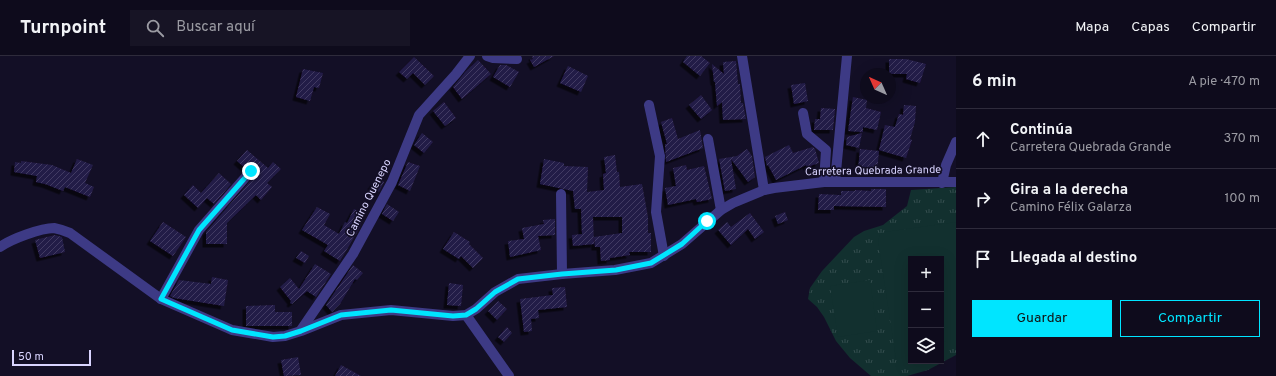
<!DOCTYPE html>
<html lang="es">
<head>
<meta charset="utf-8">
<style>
	body { margin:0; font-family:Overpass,sans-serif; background:#171425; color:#f1f3f6 }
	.controls { position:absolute; right:12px; bottom:12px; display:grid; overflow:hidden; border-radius:0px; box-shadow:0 4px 16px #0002 }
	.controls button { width:36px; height:36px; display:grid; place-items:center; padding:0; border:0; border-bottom:1px solid #2e2b3b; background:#0e0b1c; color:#f1f3f6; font:20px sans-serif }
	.compass { position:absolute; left:860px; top:12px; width:36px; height:36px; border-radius:50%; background:#0e0b1c; box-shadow:0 4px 16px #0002; rotate:315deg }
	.scale { position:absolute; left:12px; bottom:10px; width:79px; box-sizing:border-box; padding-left:4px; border:2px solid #d9d4ff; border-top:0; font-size:11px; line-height:14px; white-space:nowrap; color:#d9d4ff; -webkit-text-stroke:3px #130f26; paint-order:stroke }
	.stop { position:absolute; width:12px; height:12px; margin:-9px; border:3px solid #00e5ff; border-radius:50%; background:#fff }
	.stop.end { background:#00e5ff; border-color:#fff; box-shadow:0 1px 4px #0008 }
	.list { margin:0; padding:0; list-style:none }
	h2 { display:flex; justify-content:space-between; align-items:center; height:52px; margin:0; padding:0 16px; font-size:17px }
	h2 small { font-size:13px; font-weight:400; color:#9b9ba3 }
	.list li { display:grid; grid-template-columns:26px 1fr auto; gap:12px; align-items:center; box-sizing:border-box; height:60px; padding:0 16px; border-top:1px solid #2e2b3b }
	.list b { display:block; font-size:15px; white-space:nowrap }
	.list p { margin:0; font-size:13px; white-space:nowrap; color:#9b9ba3 }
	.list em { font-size:13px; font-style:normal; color:#9b9ba3 }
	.actions { display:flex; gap:8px; padding:12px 16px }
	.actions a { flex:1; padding:9px 0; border:1px solid #00e5ff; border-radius:0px; text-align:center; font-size:14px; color:#00e5ff }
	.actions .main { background:#00e5ff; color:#111 }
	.icon { flex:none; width:22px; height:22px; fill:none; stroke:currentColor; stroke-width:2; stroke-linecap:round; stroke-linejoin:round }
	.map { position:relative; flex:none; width:956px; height:320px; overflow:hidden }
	header { display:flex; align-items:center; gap:24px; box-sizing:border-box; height:56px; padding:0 20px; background:#0e0b1c; border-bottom:1px solid #2e2b3b }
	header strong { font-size:19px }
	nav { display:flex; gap:22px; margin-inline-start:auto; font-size:14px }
	.search { width:280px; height:36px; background:#171425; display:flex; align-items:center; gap:10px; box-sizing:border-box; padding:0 14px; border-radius:0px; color:#9b9ba3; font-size:15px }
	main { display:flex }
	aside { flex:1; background:#0e0b1c }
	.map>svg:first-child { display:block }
</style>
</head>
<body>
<header>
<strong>Turnpoint</strong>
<div class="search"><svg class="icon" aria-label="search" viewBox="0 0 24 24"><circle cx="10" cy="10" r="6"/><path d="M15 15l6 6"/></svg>Buscar aquí</div>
<nav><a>Mapa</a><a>Capas</a><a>Compartir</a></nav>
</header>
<main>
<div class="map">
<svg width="956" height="320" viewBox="0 0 956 320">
	<defs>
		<pattern id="park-tufts" width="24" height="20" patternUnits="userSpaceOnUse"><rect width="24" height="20" fill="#12302f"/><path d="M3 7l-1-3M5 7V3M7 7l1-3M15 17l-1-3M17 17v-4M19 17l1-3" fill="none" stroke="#344d4e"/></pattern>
		<pattern id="building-hatch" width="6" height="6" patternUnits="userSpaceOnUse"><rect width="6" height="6" fill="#241b47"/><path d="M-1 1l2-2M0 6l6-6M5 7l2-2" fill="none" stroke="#433b63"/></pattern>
		<filter id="shadow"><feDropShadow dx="-3.5" dy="3.5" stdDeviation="0" flood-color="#0009"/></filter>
	</defs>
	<rect width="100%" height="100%" fill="#130f26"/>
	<path fill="url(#park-tufts)" fill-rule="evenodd" d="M 956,131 L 956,299 L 928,314 L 907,320 L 871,320 L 850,302 L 836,285 L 824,261 L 817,251 L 808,243 L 810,232 L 822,215 L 854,181 L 864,175 L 883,169 L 907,150 L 911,134 ZM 911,203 L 941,203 L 941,305 L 911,305 Z"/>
	<g fill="#12302f">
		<path d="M 956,166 L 956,277 L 946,285 L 941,287 L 941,203 L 911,203 L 911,298 L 896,303 L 878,184 L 880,179 L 885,176 Z"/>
		<path d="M 870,224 L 877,275 L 838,281 L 830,230 Z"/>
	</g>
	<g fill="url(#building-hatch)" filter="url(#shadow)">
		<path d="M 532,0 L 554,0 L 534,11 L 530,4 L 533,3 Z"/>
		<path d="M 687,0 L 701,0 L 710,7 L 700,20 L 683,6 Z"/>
		<path d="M 414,1 L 434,20 L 425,29 L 413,17 L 407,23 L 399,16 Z"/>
		<path d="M 889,3 L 906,3 L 926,8 L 920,27 L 906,23 L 907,18 L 889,18 Z"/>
		<path d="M 478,4 L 491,18 L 462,43 L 453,31 L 466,15 Z"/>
		<path d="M 736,5 L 738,28 L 740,28 L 741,47 L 743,47 L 746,63 L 723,64 L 722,46 L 717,50 L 715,26 L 714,26 L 712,8 L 724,18 L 723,6 Z"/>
		<path d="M 500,9 L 506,9 L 519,16 L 510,31 L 493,21 Z"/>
		<path d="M 568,10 L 588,20 L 581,36 L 560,27 Z"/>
		<path d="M 303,13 L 323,17 L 319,32 L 314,31 L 310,45 L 296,41 Z"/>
		<path d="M 805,27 L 808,45 L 794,48 L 791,29 Z"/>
		<path d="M 701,39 L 712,54 L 701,63 L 689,49 Z"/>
		<path d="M 853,41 L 867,44 L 866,52 L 881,56 L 877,74 L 863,71 L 863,76 L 848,75 Z"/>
		<path d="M 444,46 L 456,62 L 445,70 L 433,55 Z"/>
		<path d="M 904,49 L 916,50 L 915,66 L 910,83 L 912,84 L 906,102 L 879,94 L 885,69 L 895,71 L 899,58 L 903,59 Z"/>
		<path d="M 821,52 L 835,53 L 833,74 L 814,74 L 815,63 L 820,63 Z"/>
		<path d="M 672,62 L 678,83 L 700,74 L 703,92 L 666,106 L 665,88 L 667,88 L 661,66 Z"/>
		<path d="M 422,77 L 433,86 L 424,97 L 414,89 Z"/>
		<path d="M 862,77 L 859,92 L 846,89 L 847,81 Z"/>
		<path d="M 789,89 L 793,97 L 813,91 L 815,93 L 819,107 L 807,111 L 806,109 L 776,124 L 768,109 L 767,110 L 765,101 Z"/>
		<path d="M 747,93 L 752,100 L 755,121 L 748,126 L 731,103 L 736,133 L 725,135 L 719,103 L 737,100 Z"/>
		<path d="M 860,93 L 879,95 L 877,116 L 858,114 Z"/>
		<path d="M 247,94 L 268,112 L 273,106 L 281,113 L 267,127 L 272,131 L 261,144 L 256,139 L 227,167 L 227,188 L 206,188 L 206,176 L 257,117 L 257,113 L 255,110 L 249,109 L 245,112 L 237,105 Z"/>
		<path d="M 615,99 L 617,116 L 619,116 L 620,131 L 642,128 L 648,161 L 648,177 L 651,177 L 651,196 L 629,196 L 630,199 L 610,202 L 610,204 L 601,205 L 600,191 L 595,191 L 594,181 L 622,177 L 622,161 L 593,161 L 594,188 L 573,190 L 572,179 L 582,178 L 581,153 L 575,153 L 573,135 L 540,128 L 544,103 L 564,107 L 564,110 L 588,111 L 587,136 L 604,134 L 603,118 L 606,117 L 604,101 Z"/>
		<path d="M 77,103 L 93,109 L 85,127 L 94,131 L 90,141 L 65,131 L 63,135 L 45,128 L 36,126 L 37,120 L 14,116 L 15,106 L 21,107 L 21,105 L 52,109 L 71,117 Z"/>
		<path d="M 408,106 L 420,110 L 410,135 L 398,129 Z"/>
		<path d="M 686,109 L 687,114 L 704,110 L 712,143 L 697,146 L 696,143 L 668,149 L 665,132 L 676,130 L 673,112 Z"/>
		<path d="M 219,117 L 231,128 L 214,148 L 207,142 L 198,152 L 184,139 L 193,129 L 201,137 Z"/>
		<path d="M 378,121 L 384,126 L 379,136 L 371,130 Z"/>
		<path d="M 871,133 L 886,133 L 886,151 L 834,150 L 834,154 L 818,154 L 819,138 L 841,139 L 841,135 L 855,135 L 855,134 L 871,135 Z"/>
		<path d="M 387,148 L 399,156 L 393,165 L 382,158 Z"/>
		<path d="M 317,151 L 330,158 L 324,169 L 339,178 L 345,166 L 347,167 L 354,153 L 365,158 L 359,173 L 340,205 L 324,195 L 328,189 L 302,174 Z"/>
		<path d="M 785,156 L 788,164 L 778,168 L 775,160 Z"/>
		<path d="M 750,157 L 764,176 L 755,183 L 748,173 L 731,189 L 718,174 L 727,166 L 731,171 Z"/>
		<path d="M 555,163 L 555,179 L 538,180 L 541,194 L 510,201 L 508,185 L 524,183 L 522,172 L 544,168 L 543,164 Z"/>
		<path d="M 163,166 L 186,181 L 173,200 L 150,185 Z"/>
		<path d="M 454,176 L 470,186 L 469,188 L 483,202 L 473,212 L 461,200 L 459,203 L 443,193 Z"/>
		<path d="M 55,179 L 62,181 L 65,196 L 40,202 L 35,184 Z"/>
		<path d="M 301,195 L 309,200 L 305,207 L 296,202 Z"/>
		<path d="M 315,208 L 331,218 L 316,241 L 307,235 L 292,248 L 290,247 L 291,245 L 280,231 L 290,222 L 299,233 Z"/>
		<path d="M 353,209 L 363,217 L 357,224 L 355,223 L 340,248 L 332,256 L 326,249 Z"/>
		<path d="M 212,221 L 228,224 L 224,250 L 174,242 L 170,240 L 179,224 L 211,228 Z"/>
		<path d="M 449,227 L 463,229 L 461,250 L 447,249 Z"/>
		<path d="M 565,231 L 567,251 L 538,254 L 539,262 L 531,263 L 532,275 L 524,276 L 520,243 L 553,239 L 552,232 Z"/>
		<path d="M 498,245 L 507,253 L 497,264 L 488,255 Z"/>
		<path d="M 275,249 L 275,256 L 292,256 L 292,270 L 246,270 L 246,250 Z"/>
		<path d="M 507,271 L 512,277 L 504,286 L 498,281 Z"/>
		<path d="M 298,301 L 301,319 L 284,320 L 281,304 Z"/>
		<path d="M 341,309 L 361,320 L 335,320 Z"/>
	</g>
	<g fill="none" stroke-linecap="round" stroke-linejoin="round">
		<g stroke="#3d3a85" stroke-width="10">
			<path d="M 487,0 L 493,2 L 517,3"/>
			<path d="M 742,0 L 764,134"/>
			<path d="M 649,49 L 660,100 L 656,156 L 664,200"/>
			<path d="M 803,57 L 807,78 L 826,94 L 824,126"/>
			<path d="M 708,83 L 721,154"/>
			<path d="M 835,126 L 847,0"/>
			<path d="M 942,127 L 946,109 L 956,86"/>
			<path d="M 561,138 L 562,218"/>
			<path d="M 0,191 C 11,183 41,172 54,172 C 59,173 65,175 70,177 L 161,243 L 232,274 L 273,281 L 285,280 L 301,275 L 341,259 L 391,254 L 453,260 L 466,259 L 476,253 L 495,236 L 518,223 L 562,218 L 615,214 L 651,207 L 682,188 L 721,154 L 733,147 L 764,134 L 774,132 L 824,126 L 956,126"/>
			<path d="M 161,243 L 199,174 L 251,115"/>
			<path d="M 466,259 L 509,320"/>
			<path d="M 301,274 L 353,198 L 392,126 L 419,59 L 456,18 L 470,0"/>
		</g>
	</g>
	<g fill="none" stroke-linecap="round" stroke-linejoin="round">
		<path stroke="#00e5ff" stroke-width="5" d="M 251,115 L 199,174 L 161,243 L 232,274 L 273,281 L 285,280 L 301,275 L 341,259 L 391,254 L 453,260 L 466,259 L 476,253 L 495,236 L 518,223 L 562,218 L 616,214 L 651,207 L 682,188 L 707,165"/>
	</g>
	<g text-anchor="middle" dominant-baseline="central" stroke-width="3.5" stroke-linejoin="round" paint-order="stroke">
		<g font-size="11" fill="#d9d4ff" stroke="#130f26">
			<text transform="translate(873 115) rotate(-1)">Carretera Quebrada Grande</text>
			<text transform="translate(369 142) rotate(-63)">Camino Quenepo</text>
		</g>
	</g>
</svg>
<div class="controls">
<button>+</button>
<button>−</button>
<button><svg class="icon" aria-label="layers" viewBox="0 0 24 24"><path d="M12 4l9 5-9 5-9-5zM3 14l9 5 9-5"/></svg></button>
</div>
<svg class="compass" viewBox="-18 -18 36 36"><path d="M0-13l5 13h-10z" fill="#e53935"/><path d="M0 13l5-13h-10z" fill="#9b9ba3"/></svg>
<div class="scale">50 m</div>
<div class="stop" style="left:707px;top:165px"></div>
<div class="stop end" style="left:251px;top:115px"></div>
</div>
<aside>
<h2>6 min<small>A pie · 470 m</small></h2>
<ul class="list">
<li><svg class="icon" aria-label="ahead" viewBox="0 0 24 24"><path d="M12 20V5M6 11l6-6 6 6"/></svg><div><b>Continúa</b><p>Carretera Quebrada Grande</p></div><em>370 m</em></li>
<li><svg class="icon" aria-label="right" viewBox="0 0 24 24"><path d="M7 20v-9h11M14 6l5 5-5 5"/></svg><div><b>Gira a la derecha</b><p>Camino Félix Galarza</p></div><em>100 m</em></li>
<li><svg class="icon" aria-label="arrive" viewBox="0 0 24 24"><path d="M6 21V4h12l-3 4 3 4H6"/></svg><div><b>Llegada al destino</b></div></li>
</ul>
<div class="actions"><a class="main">Guardar</a><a>Compartir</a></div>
</aside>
</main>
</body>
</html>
